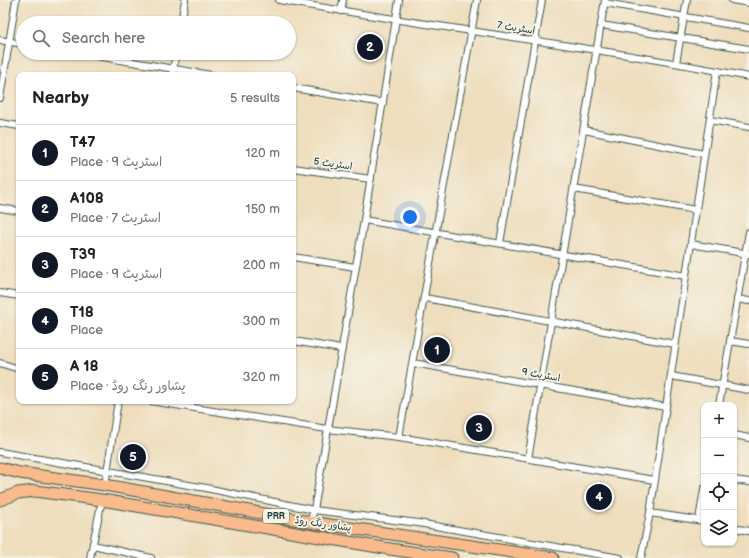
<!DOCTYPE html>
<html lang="en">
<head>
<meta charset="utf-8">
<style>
	body { margin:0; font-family:"Balsamiq Sans","Playpen Sans Arabic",sans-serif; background:#f6f6f6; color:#222 }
	.controls { position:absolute; right:12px; bottom:12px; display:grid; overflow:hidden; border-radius:8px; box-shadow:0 1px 3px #0004 }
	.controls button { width:36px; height:36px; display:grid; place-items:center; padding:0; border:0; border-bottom:1px solid #e0e0e0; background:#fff; color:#222; font:20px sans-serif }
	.you { position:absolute; left:410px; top:217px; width:14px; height:14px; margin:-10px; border:3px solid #fff; border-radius:50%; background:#1a73e8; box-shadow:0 0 0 6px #1a73e833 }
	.badge { display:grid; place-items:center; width:26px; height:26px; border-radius:50%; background:#111827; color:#fff; font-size:13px; font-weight:700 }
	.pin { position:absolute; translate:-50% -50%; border:2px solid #fff; box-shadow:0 1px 4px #0006 }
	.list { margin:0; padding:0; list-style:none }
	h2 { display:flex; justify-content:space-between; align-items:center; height:52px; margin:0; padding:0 16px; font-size:17px }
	h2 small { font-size:13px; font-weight:400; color:#767676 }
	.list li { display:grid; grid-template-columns:26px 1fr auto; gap:12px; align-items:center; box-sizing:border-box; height:56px; padding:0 16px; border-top:1px solid #e0e0e0 }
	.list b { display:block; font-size:15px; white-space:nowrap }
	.list p { margin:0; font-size:13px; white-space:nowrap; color:#767676 }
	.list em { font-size:13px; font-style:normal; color:#767676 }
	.icon { flex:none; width:22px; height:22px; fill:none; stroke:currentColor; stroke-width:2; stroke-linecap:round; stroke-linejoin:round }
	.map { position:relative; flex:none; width:749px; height:558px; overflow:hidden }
	.search { position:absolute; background:#fff; box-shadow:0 1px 3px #0004; left:16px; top:16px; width:280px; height:44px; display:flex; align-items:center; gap:10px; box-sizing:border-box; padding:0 14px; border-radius:22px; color:#767676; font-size:15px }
	.panel { position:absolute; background:#fff; box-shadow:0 1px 3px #0004; left:16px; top:72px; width:280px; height:332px; border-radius:8px }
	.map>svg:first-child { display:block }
</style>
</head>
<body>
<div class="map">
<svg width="749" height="558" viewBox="0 0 749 558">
	<rect width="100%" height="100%" fill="#f7f3e8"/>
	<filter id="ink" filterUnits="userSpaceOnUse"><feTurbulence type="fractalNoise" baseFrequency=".025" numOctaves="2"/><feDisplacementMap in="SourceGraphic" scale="8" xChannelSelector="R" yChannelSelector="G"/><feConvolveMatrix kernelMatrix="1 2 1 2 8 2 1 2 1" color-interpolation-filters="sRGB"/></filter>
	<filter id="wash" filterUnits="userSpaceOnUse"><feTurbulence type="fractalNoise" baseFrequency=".012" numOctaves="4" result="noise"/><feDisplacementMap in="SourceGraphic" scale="16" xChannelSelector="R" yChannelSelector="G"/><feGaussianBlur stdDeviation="0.9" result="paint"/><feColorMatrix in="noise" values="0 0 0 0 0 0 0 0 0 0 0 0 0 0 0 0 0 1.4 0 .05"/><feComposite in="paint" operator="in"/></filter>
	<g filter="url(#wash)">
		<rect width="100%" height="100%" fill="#eedebd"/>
	</g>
	<g filter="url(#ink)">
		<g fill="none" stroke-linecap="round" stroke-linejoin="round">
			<defs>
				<g id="street">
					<path d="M 279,0 C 435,28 593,46 749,77"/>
					<path d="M 732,0 L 749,3"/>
					<path d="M 605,3 L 749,28"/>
					<path d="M 341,11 L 343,0"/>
					<path d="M 181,23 L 185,0"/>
					<path d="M 601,25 L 749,49"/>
					<path d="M 0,40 L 23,44"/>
					<path d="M 78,53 L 211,75"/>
					<path d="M 676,63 L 687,0"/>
					<path d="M 172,75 L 176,53"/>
					<path d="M 293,88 L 383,103"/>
					<path d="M 0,98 L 16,0"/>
					<path d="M 710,120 L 749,127"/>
					<path d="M 0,123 L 19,126"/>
					<path d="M 584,130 L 704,154"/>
					<path d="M 293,168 L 371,179"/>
					<path d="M 574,189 L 696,210"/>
					<path d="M 0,208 L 19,211"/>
					<path d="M 364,220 L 686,276"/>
					<path d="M 500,243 L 542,0"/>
					<path d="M 691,244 L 749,254"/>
					<path d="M 293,257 L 355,267"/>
					<path d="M 0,293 L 19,296"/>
					<path d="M 425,298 L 675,344"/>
					<path d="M 737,299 L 749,301"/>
					<path d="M 293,341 L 342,349"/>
					<path d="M 730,341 L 749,344"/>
					<path d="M 0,363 L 19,369"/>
					<path d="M 413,363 L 666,407"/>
					<path d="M 671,376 L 749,390"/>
					<path d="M 150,401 L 327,429 L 399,437 L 654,480"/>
					<path d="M 719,405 L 749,232"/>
					<path d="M 734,435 L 749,438"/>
					<path d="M 399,437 L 477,0"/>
					<path d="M 0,452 L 206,488 L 314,510 L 418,523 L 620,558"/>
					<path d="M 528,459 L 605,0"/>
					<path d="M 734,480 L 749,482"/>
					<path d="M 105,485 L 118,401"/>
					<path d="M 650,513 L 704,521"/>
					<path d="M 699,520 L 704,489"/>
					<path d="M 310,522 L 314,510 L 364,220 L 399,0"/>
					<path d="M 734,528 L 749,531"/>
					<path d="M 93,545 L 151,558"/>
					<path d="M 90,558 L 102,500"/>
					<path d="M 641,558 L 650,513 L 717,71"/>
				</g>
				<g id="highway">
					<path d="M 0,468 L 20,473 L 105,485 L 310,522 L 553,558"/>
					<path d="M 0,500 L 18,493 L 35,491 L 102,500 L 390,549 L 452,558"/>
				</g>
			</defs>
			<use href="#street" stroke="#3e5549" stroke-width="8"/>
			<use href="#highway" stroke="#3e5549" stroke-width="13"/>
			<use href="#street" stroke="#fff" stroke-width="6"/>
			<use href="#highway" stroke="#fabb8c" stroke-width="11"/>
		</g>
	</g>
	<g text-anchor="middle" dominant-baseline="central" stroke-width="3.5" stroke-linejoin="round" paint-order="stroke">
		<rect fill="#f7f3e8" stroke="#60746a" stroke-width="1" x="263" y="509" width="26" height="14" rx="3"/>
		<g font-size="9" font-weight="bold" fill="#1f3d34">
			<text x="276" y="516">PRR</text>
		</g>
		<g font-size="10" fill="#1f3d34" stroke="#f7f3e8">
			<text transform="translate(516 28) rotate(9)">اسٹریٹ 7</text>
			<text transform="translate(333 164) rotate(8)">اسٹریٹ 5</text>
			<text transform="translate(541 375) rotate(10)">اسٹریٹ 9</text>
			<text transform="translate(323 524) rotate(8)">پشاور رنگ روڈ</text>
		</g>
	</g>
</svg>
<div class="controls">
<button>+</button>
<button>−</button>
<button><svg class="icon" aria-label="locate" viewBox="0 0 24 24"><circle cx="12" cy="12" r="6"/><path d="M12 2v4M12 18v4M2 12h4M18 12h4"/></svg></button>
<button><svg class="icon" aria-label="layers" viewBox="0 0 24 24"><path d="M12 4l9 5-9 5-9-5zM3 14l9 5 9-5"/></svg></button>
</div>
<div class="you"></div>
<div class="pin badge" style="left:437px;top:350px">1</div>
<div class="pin badge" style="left:370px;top:47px">2</div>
<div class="pin badge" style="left:479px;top:428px">3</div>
<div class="pin badge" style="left:599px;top:497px">4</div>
<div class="pin badge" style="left:133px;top:457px">5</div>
<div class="search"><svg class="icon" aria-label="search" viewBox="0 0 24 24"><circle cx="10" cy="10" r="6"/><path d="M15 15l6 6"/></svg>Search here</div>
<section class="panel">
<h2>Nearby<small>5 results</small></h2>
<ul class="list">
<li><span class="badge">1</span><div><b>T47</b><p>Place · اسٹریٹ 9</p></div><em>120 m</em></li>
<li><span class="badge">2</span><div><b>A108</b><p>Place · اسٹریٹ 7</p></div><em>150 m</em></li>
<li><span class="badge">3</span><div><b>T39</b><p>Place · اسٹریٹ 9</p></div><em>200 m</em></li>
<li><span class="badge">4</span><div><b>T18</b><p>Place</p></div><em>300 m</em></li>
<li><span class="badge">5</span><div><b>A 18</b><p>Place · پشاور رنگ روڈ</p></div><em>320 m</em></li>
</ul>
</section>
</div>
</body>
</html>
